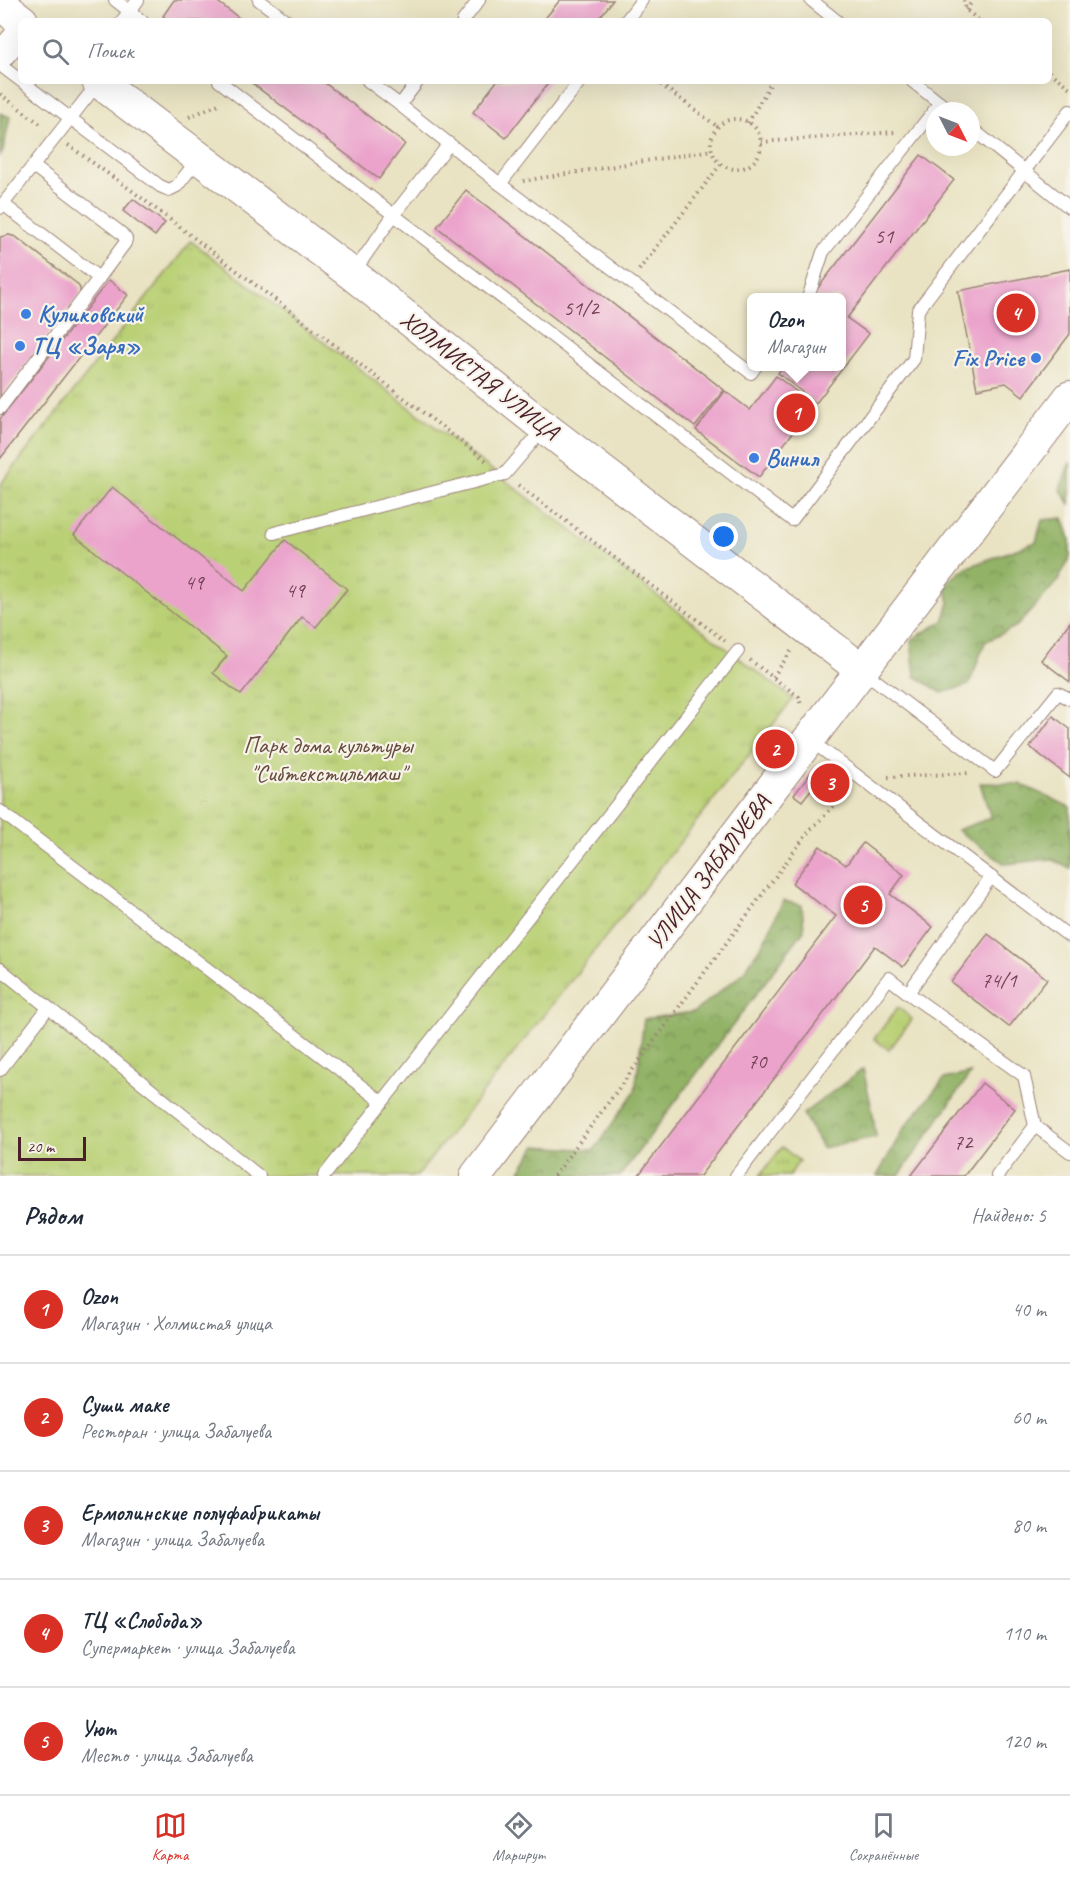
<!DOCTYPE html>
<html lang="ru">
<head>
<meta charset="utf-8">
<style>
	body { margin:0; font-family:Caveat,sans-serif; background:#f2f2f3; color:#1f2937 }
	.compass { position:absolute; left:926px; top:102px; width:54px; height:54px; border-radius:50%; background:#fff; box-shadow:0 6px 24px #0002; rotate:132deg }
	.scale { position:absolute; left:18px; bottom:15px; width:68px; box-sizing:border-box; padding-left:6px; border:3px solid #4a1f2b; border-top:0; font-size:16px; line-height:21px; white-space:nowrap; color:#4a1f2b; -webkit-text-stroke:4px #f7f3e8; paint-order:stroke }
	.you { position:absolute; left:724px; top:537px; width:21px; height:21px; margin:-15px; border:4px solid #fff; border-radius:50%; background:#1a73e8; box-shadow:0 0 0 9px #1a73e833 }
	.badge { display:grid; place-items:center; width:39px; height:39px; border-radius:50%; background:#d93025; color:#fff; font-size:20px; font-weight:700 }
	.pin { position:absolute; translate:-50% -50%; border:3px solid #fff; box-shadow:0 2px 6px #0006 }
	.popup { position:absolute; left:747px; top:293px; width:99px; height:78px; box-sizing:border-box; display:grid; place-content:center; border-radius:9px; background:#fff; filter:drop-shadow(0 2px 4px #0005); font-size:20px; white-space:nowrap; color:#747a83 }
	.popup b { font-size:22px; color:#1f2937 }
	.popup::after { content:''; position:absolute; left:50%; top:100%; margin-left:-12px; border:12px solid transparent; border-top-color:#fff }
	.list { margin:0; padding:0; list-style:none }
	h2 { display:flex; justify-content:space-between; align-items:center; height:78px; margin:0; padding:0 24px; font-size:26px }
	h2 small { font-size:20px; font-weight:400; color:#747a83 }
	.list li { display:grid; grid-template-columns:39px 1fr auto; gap:18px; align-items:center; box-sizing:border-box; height:108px; padding:0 24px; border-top:2px solid #e0e1e3 }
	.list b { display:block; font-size:22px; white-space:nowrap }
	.list p { margin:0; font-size:20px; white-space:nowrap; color:#747a83 }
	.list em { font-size:20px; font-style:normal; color:#747a83 }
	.icon { flex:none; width:33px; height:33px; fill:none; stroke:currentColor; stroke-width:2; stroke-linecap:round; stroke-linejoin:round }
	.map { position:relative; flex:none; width:1070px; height:1176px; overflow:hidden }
	.search { position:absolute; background:#fff; box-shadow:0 6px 24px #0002; left:18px; right:18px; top:18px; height:66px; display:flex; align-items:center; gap:15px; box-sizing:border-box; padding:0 21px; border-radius:9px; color:#747a83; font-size:22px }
	.sheet { height:618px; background:#fff }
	nav { display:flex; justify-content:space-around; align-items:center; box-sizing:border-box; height:84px; border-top:2px solid #e0e1e3; background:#fff; font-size:16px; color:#747a83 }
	nav a { display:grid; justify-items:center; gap:3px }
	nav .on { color:#d93025 }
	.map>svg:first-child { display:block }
</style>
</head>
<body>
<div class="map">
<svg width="1070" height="1176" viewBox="0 0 1070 1176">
	<defs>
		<pattern id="forest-crowns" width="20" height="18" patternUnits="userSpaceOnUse" patternTransform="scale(1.5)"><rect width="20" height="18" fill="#92b266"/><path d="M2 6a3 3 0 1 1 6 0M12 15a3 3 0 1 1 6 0" fill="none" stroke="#799054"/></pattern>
		<pattern id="park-tufts" width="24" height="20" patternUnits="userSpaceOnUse" patternTransform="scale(1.5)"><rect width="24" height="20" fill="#b9d075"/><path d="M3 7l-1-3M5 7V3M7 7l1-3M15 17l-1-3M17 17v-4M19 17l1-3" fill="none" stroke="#a1b265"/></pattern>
	</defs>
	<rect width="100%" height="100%" fill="#f7f3e8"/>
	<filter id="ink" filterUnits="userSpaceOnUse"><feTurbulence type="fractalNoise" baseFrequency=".0167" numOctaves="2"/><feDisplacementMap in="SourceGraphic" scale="12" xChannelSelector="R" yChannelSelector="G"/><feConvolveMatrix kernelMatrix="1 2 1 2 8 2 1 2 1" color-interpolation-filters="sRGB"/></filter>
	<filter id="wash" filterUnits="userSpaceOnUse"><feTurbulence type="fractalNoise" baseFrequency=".008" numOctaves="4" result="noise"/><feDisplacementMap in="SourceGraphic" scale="24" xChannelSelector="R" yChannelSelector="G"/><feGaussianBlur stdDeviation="1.35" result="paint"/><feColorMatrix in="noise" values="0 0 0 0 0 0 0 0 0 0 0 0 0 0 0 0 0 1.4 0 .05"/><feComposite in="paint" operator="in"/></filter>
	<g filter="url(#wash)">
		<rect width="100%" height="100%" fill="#e9e3c3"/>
		<g fill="url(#forest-crowns)" stroke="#6e6848" stroke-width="1.5">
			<path d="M 0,113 L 10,117 L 3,151 L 0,156 Z"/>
			<path d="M 1070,462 L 1070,504 L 1060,489 Z"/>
			<path d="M 1063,518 L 1070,539 L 1070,557 L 1058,581 L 1017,626 L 985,642 L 969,685 L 942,693 L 915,676 L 911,640 L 943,621 L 949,603 L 945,584 L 965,568 L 1036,542 L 1042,520 Z"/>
			<path d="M 980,783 L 1020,784 L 1070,807 L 1070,869 L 1052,859 L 1005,864 L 957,830 L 991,818 Z"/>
			<path d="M 783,901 L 802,905 L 804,930 L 620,1176 L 517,1176 L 536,1146 L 594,1150 L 635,1091 L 644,1019 L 694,1012 L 743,973 L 764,942 Z"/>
			<path d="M 863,1069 L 872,1109 L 876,1137 L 822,1148 L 803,1114 Z"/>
			<path d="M 971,1073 L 899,1176 L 877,1176 L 904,1128 L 944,1079 Z"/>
		</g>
		<g fill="url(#park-tufts)" stroke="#827850" stroke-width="1.5">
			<path d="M 191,241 L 793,699 L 417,1176 L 0,1176 L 0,485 Z"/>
			<path d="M 898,1007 L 912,1019 L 889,1050 L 874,1039 Z"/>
			<path d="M 782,1147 L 799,1161 L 789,1176 L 760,1176 Z"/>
		</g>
		<g id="blocks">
			<g fill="#eba3cc">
				<path d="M 174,0 L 215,0 L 243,21 L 170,21 L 163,16 Z"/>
				<path d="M 560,0 L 613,0 L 597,21 L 543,21 Z"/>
				<path d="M 249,81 L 322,81 L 405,144 L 379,179 Z"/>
				<path d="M 497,81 L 550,81 L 506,138 L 473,112 Z"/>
				<path d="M 921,155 L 954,180 L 847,318 L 869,334 L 816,403 L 778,373 L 783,366 L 841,366 L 841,298 L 821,298 L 814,293 Z"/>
				<path d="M 466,190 L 724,390 L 695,427 L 437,227 Z"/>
				<path d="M 133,199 L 165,223 L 155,236 L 123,211 Z"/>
				<path d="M 9,235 L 16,237 L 76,283 L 80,288 L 80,294 L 0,398 L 0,237 Z"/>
				<path d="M 1070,269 L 1070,334 L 1023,396 L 1006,383 L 977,389 L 958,291 Z"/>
				<path d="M 109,280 L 128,295 L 0,459 L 0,419 Z"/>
				<path d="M 776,376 L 814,405 L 759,477 L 696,430 L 725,391 L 750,410 Z"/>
				<path d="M 112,487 L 244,591 L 285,540 L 347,589 L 316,627 L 302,617 L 241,695 L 213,673 L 227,656 L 74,535 Z"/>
				<path d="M 1070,622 L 1070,682 L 1041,660 Z"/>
				<path d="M 1053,716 L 1070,729 L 1070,778 L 1030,747 Z"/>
				<path d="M 780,728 L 792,738 L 778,756 L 766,747 Z"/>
				<path d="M 816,766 L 824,773 L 802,801 L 794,795 Z"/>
				<path d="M 829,775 L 838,782 L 831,791 L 822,784 Z"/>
				<path d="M 863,843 L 904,875 L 890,894 L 933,927 L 903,967 L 875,946 L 700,1176 L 638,1176 L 836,916 L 792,883 L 820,846 L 846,865 Z"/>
				<path d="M 988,934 L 1047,979 L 1009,1027 L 951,982 Z"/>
				<path d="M 982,1083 L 1015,1109 L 964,1176 L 911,1176 Z"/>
			</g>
		</g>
	</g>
	<g filter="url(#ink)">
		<use href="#blocks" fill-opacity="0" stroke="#9a8177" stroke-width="1.5"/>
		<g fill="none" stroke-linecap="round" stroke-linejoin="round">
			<defs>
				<g id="service">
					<path d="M 115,0 L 142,21"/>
					<path d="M 259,0 L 287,21"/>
					<path d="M 811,0 L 837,21"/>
					<path d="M 122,21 L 138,0"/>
					<path d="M 463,21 L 479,0"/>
					<path d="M 626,21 L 642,0"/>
					<path d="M 4,68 L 160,186 L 169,190 L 177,186 L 199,158"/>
					<path d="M 219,81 L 792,520 L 914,359 L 918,310 L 1070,111"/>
					<path d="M 368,81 L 400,105 L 418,81"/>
					<path d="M 912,81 L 950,111"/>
					<path d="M 400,105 L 500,184 L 580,81"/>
					<path d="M 971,128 L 1070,208"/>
					<path d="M 33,166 L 121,233 L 126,239 L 125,243 L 99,278"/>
					<path d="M 500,184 L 751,373 L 756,366"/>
					<path d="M 0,208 L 98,83"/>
					<path d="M 353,273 L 393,216 L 449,144"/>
					<path d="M 808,298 L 823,252 L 940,103"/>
					<path d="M 0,408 L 99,278 L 3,204"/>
					<path d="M 274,533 L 505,474 L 544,428"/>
					<path d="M 862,670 L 995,771 L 1058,693 L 1070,699"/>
					<path d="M 810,740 L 1070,937"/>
					<path d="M 0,811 L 382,1102"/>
					<path d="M 0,969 L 259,1176"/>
					<path d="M 908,993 L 1024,1076 L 1035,1126 L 1070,1152"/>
					<path d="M 0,1070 L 48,1008"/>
					<path d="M 324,1176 L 738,651"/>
					<path d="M 736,1176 L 889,978 L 908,993 L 991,877"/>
					<path d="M 997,1176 L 1035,1126"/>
				</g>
				<path id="minor" d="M 0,56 L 21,32"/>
				<g id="tertiary">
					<path d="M 0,4 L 22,21"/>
					<path d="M 98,81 L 352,274 L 544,427 L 862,670"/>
					<path d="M 476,1176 L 1070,397"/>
				</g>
			</defs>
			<use href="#service" stroke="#9a8177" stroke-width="14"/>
			<use href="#minor" stroke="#9a8177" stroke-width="28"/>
			<use href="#tertiary" stroke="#9a8177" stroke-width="34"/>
			<g stroke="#9a8177" stroke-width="4" stroke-dasharray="1.5 4.5" stroke-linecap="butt">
				<path d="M 964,0 L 966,10 L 980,21"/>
				<path d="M 966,10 L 973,0"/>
				<path d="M 1049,72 L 1070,88"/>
				<path d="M 656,81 L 718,127"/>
				<path d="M 0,94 L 43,126"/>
				<path d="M 189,117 L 221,103"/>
				<circle cx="736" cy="144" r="25"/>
				<path d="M 748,123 L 772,81"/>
				<path d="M 761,142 L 895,132"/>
				<path d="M 68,145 L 131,190 L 488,462"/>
				<path d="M 523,181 L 712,150"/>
				<path d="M 639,270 L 721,164"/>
				<path d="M 518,485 L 725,641"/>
				<path d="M 750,660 L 799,697 L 801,706"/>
				<path d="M 773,677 L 792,650"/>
				<path d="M 888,777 L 970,773"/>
				<path d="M 554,1176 L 810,830 L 849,791"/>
			</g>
			<use href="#service" stroke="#fff" stroke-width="12"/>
			<use href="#minor" stroke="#fff" stroke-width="26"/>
			<use href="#tertiary" stroke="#fff" stroke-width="32"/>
		</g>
	</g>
	<g fill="#3f7fe0" stroke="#f7f3e8" stroke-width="2">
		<circle cx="26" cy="314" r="6"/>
		<circle cx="20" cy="346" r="6"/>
		<circle cx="1036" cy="358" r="6"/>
		<circle cx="754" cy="458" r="6"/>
	</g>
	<g text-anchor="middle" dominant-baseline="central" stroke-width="4.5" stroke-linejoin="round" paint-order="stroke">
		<g font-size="21" fill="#724053">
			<text x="884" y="236">51</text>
			<text x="581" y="308">51/2</text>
			<text x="194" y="582">49</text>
			<text x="295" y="590">49</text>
			<text x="999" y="980">74/1</text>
			<text x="757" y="1061">70</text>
			<text x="963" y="1142">72</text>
		</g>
		<g font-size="24" font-weight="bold" fill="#366cbe" stroke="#f7f3e8" text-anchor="start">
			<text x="38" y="314">Куликовский</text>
			<text x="32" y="346">ТЦ «Заря»</text>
			<text x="1024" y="358" text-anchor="end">Fix Price</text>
			<text x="766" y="458">Винил</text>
		</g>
		<g font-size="24" fill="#4a1f2b" stroke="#f7f3e8">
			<text transform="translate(480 375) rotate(38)">ХОЛМИСТАЯ УЛИЦА</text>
			<text transform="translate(708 872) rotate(-53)">УЛИЦА ЗАБАЛУЕВА</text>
		</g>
		<g font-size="24" fill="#664b3e" stroke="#f7f3e8">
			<text x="328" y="745">Парк дома культуры<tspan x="328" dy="28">"Сибтекстильмаш"</tspan></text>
		</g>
	</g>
</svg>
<svg class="compass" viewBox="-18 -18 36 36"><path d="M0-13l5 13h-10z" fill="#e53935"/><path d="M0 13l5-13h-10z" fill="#747a83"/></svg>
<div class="scale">20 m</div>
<div class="you"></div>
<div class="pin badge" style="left:796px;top:413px">1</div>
<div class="popup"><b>Ozon</b>Магазин</div>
<div class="pin badge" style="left:775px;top:749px">2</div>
<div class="pin badge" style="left:830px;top:783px">3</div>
<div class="pin badge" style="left:1016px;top:313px">4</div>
<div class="pin badge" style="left:863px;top:905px">5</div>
<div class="search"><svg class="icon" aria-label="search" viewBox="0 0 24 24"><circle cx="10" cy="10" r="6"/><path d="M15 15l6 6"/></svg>Поиск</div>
</div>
<section class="sheet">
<h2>Рядом<small>Найдено: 5</small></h2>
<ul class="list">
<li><span class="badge">1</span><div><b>Ozon</b><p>Магазин · Холмистая улица</p></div><em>40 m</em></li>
<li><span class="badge">2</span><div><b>Суши маке</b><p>Ресторан · улица Забалуева</p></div><em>60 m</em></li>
<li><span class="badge">3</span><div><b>Ермолинские полуфабрикаты</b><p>Магазин · улица Забалуева</p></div><em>80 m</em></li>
<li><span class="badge">4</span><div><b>ТЦ «Слобода»</b><p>Супермаркет · улица Забалуева</p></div><em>110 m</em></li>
<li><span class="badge">5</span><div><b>Уют</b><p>Место · улица Забалуева</p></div><em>120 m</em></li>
</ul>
</section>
<nav>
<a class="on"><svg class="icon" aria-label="map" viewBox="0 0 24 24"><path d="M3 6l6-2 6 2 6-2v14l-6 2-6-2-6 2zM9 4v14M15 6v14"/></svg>Карта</a>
<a><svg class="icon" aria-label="directions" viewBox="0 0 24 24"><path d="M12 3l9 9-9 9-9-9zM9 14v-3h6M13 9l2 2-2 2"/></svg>Маршрут</a>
<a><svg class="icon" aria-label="saved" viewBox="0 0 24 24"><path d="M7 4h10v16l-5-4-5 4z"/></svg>Сохранённые</a>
</nav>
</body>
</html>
